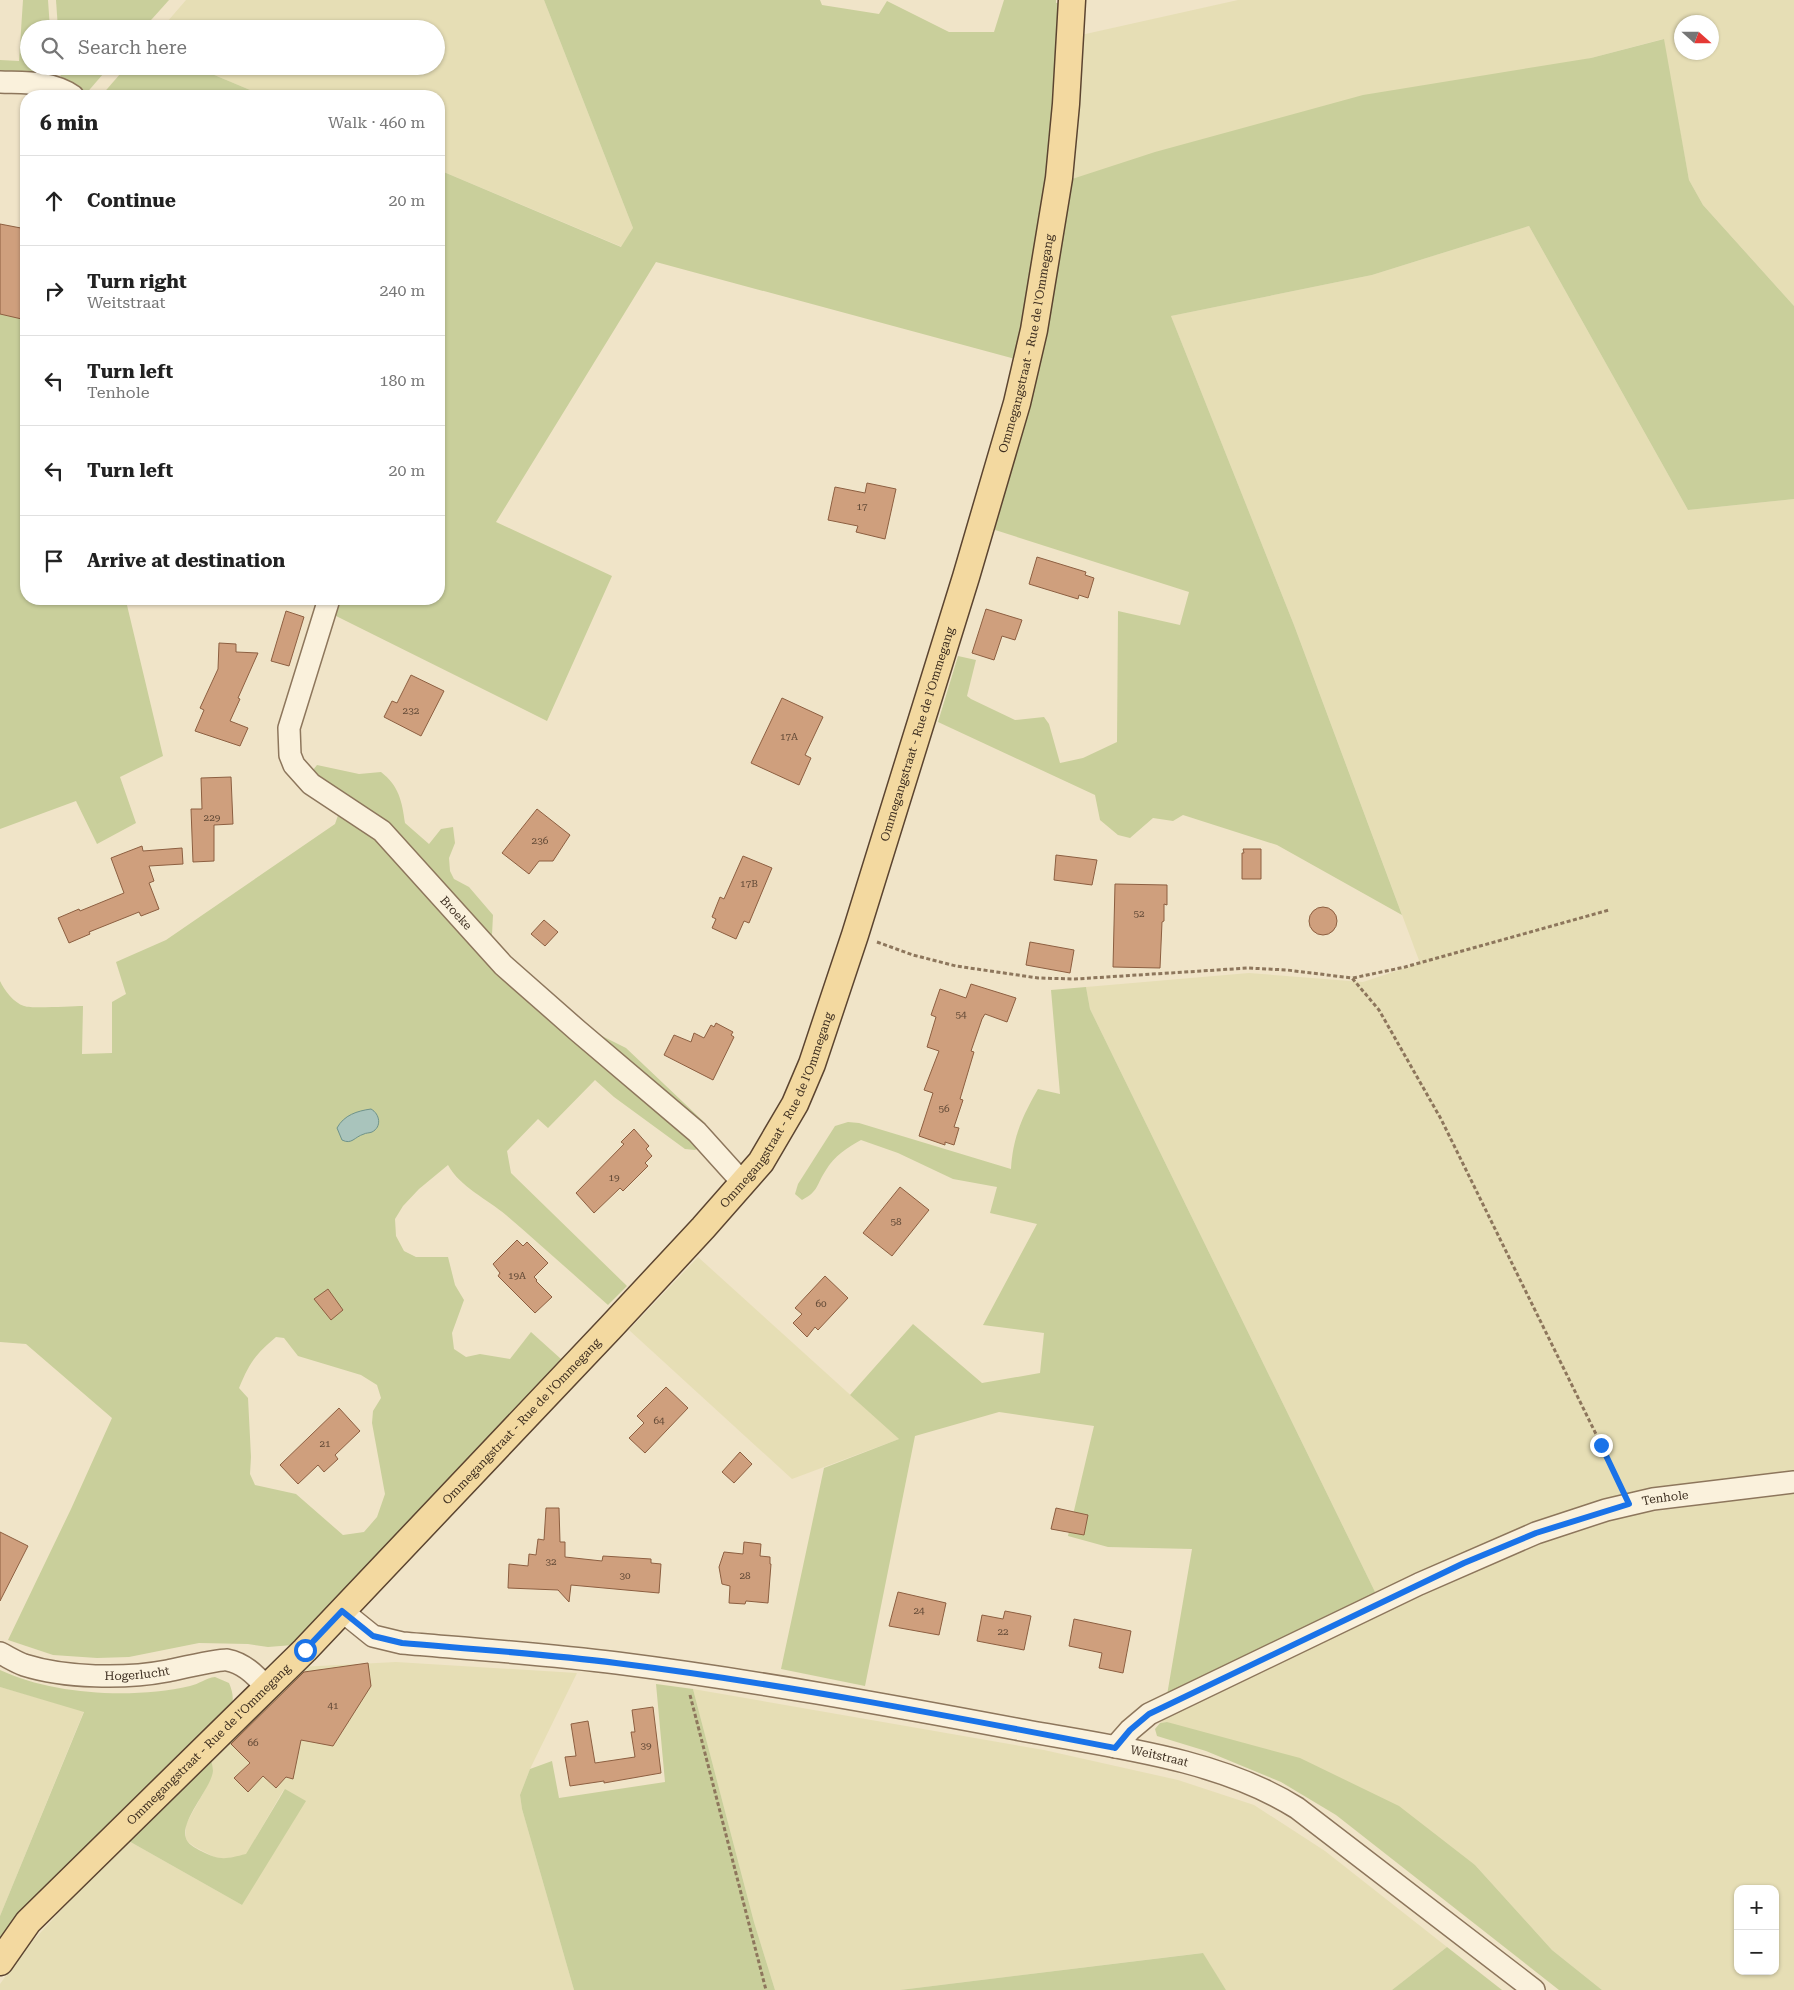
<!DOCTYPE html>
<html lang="en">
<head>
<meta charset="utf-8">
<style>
	body { margin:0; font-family:"Roboto Serif",serif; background:#f2f2f2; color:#222 }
	.controls { position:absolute; right:15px; bottom:15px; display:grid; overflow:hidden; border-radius:10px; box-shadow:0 1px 4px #0004 }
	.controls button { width:45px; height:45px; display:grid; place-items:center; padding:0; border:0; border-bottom:1px solid #e0e0e0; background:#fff; color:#222; font:25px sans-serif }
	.compass { position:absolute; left:1674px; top:15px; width:45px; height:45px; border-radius:50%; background:#fff; box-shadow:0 1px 4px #0004; rotate:111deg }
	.stop { position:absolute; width:15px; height:15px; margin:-11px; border:4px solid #1a73e8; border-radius:50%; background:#fff }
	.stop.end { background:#1a73e8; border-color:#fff; box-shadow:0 1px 5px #0008 }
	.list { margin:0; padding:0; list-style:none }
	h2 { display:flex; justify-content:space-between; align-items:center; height:65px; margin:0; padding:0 20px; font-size:21px }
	h2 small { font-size:16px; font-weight:400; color:#767676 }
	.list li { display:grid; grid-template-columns:32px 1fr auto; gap:15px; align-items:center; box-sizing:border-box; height:90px; padding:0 20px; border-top:1px solid #e0e0e0 }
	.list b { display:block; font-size:19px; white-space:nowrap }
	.list p { margin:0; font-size:16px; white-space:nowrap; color:#767676 }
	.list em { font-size:16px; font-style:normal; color:#767676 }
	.icon { flex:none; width:28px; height:28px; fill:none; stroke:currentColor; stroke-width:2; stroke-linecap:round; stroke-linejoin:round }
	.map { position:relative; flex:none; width:1794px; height:1990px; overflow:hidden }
	.search { position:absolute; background:#fff; box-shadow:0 1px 4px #0004; left:20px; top:20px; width:425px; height:55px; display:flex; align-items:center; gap:12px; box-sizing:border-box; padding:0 18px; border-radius:28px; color:#767676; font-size:19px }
	.panel { position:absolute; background:#fff; box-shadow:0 1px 4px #0004; left:20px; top:90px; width:425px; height:515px; border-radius:20px }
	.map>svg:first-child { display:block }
</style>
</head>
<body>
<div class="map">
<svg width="1794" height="1990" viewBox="0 0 1794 1990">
	<rect width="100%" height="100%" fill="#f0e4c8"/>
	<g fill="#e6deb5" fill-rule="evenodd">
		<path d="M 186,0 L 544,0 L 633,228 L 622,247 L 439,170 L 439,96 L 264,96 L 193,66 L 436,66 L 436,29 L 161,29 Z"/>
		<path d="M 1238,0 L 1794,0 L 1794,306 L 1703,205 L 1689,180 L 1663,39 L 1591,58 L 1069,180 L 1081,35 ZM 1682,22 L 1712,22 L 1712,52 L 1682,52 Z"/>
		<path d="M 1529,226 L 1688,510 L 1794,499 L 1794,1476 L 1630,1498 L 1379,1600 L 1090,1009 L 1086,987 L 1249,973 L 1363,982 L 1420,963 L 1294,625 L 1171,316 L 1372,275 Z"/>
		<path d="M 698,1257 L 899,1439 L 792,1479 L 629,1330 Z"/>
		<path d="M 1794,1492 L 1794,1990 L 1602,1990 L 1552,1950 L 1475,1865 L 1167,1722 L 1160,1723 L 1170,1714 L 1446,1584 L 1556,1534 L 1606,1518 ZM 1738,1889 L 1775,1889 L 1775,1971 L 1738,1971 Z"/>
		<path d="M 396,1662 L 577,1673 L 530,1769 L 520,1795 L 522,1809 L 574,1990 L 0,1990 L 0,1984 L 26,1948 L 127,1840 L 242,1905 L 284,1789 L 246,1855 L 224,1859 L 214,1857 L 195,1847 L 188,1842 L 186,1838 L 186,1824 L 205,1790 L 213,1771 L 210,1756 L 300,1667 Z"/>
		<path d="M 0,1687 L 84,1711 L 0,1916 Z"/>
		<path d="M 693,1689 L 1044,1750 L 1178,1780 L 1254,1805 L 1325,1851 L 1447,1947 L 1392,1990 L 1226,1990 L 1202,1953 L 900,1990 L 775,1990 L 754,1922 Z"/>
	</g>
	<g fill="#c9cf9b" fill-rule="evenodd">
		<path d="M 23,0 L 48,0 L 50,29 L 29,29 L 29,66 L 52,66 L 53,74 L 0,72 L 0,60 L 19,61 Z"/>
		<path d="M 56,0 L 169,0 L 143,29 L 58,29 Z"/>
		<path d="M 544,0 L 820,0 L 822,5 L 879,14 L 887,1 L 949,32 L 994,32 L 1004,0 L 1056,0 L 1056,3 L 1065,2 L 1061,122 L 1019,360 L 656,262 L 496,522 L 612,576 L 547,721 L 332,614 L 337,599 L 439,599 L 439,170 L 621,247 L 633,228 Z"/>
		<path d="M 1664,39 L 1689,180 L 1703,205 L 1794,306 L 1794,499 L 1688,510 L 1529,226 L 1372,275 L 1171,316 L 1294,625 L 1402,915 L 1277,845 L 1183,815 L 1173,821 L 1153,818 L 1130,838 L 1118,835 L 1100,820 L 1095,795 L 938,722 L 958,656 L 976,660 L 967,696 L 971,699 L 1015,720 L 1044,717 L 1049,724 L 1060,763 L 1083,758 L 1117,742 L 1118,611 L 1180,625 L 1189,592 L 992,529 L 1069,180 L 1155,152 L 1363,95 L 1591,58 Z"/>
		<path d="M 60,66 L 110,66 L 84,96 L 61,80 Z"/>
		<path d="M 127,66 L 193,66 L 264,96 L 101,96 Z"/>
		<path d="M 0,300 L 26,312 L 26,599 L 127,599 L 126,601 L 163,756 L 120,777 L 136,823 L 97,844 L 76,801 L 0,829 Z"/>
		<path d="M 317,765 L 359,774 L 381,772 C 399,786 402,801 405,823 L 429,844 L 441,829 L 453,827 L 455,843 L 449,858 L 450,871 L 454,879 L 469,887 L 493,915 L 492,935 L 483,952 L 591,1048 L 602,1036 L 626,1048 L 703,1121 L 714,1138 L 695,1150 L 685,1149 L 614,1097 L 595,1080 L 548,1128 L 538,1119 L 507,1151 L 511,1173 L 627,1286 L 608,1305 C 574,1275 541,1245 506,1215 C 487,1199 460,1187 448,1165 L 419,1189 L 403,1206 L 395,1219 L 396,1236 L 404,1251 L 416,1257 L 448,1257 L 455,1285 L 464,1300 L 452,1333 L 454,1349 L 466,1357 L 480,1354 L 510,1359 L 531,1332 L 561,1359 L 335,1603 L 293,1645 L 268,1647 L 248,1644 L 199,1643 L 129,1657 L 97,1658 L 53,1655 L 8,1640 L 71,1509 L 112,1418 L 26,1344 L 0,1342 L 0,981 C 4,990 14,1003 24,1006 C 32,1009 71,1006 83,1006 L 82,1054 L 112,1053 L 112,1002 L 126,994 L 116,962 L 166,940 L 335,824 L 343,801 L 309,775 ZM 276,1337 L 284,1338 L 298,1356 L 361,1375 L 377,1385 L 381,1398 L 373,1411 L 372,1423 L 385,1494 L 377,1517 L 364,1532 L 343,1535 L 296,1494 L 255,1485 L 250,1474 L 251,1457 L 248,1398 L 239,1388 C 250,1362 255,1355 276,1337 Z"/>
		<path d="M 1086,987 L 1090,1009 L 1379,1600 L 1167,1695 L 1192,1549 L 1108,1547 L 1068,1536 L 1094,1426 L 999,1412 L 915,1436 L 865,1686 L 781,1669 L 824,1468 L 899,1439 L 850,1395 L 913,1324 L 982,1383 L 1040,1373 L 1044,1333 L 983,1325 L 1037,1224 L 990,1213 L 997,1187 L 953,1179 L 898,1153 L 861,1140 C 848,1147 834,1156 826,1170 C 816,1185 819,1191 802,1200 L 795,1194 L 798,1184 L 835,1126 L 848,1122 L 859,1123 L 1011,1169 C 1013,1137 1022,1117 1038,1089 L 1060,1094 L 1051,990 Z"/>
		<path d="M 0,1670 C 53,1695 133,1699 190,1686 C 199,1684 206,1678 215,1677 L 229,1683 C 233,1692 234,1700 231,1709 L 0,1946 L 0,1916 L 84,1712 L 0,1687 Z"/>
		<path d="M 656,1684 L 693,1689 L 754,1922 L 775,1990 L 574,1990 L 522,1809 L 520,1795 L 530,1769 L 552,1761 L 559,1798 L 665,1782 Z"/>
		<path d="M 1167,1722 L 1300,1758 L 1399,1806 L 1475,1865 L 1552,1950 L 1602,1990 L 1559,1990 L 1336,1815 L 1281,1782 L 1206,1751 L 1157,1736 L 1155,1729 L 1160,1723 Z"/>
		<path d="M 210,1756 C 211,1760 213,1767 213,1771 C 211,1790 175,1825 188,1842 C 191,1846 197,1849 201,1851 C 220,1861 226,1859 246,1854 L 285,1789 L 306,1801 L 242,1905 L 127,1840 Z"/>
		<path d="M 1447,1947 L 1502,1990 L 1392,1990 Z"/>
		<path d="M 1203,1953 L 1226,1990 L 900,1990 Z"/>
	</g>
	<path fill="#a9c4bc" stroke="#6f938a" d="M 371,1109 C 380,1114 382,1127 372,1132 C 370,1133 365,1133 364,1134 C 354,1137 352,1145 342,1140 L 337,1128 C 344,1115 357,1111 371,1109 Z"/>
	<g fill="#cf9f7d" stroke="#8d5f41">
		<path d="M 0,224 L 26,229 L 26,248 L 22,269 L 26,270 L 26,320 L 0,314 Z"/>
		<path d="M 867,483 L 896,489 L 885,539 L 856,532 L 858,526 L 828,520 L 835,487 L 865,493 Z"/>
		<path d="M 1037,557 L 1086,572 L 1085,575 L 1094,578 L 1088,598 L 1079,595 L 1078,599 L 1029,584 Z"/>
		<path d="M 986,609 L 1022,620 L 1015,640 L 1002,636 L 994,660 L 972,653 Z"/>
		<path d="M 286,611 L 304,617 L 289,666 L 271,661 Z"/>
		<path d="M 219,643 L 236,644 L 236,652 L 258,653 L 238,698 L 240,699 L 230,721 L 248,728 L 240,746 L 195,731 L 204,710 L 200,708 L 218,669 Z"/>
		<path d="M 411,675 L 444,691 L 421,736 L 384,717 L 392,701 L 397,703 Z"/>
		<path d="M 782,698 L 823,717 L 805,755 L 811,758 L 799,785 L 751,763 Z"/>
		<path d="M 231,777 L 233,824 L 214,825 L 214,861 L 193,862 L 191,809 L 202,809 L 201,778 Z"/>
		<path d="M 537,809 L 570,835 L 553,861 L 539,861 L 529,874 L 502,853 Z"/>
		<path d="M 142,846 L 143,851 L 182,848 L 183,864 L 149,866 L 154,881 L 149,883 L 159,909 L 141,916 L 139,912 L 89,932 L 90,934 L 69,943 L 58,918 L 79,909 L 80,911 L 124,893 L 111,858 Z"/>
		<path d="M 1243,849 L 1261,849 L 1261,879 L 1242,879 L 1242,853 L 1244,853 Z"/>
		<path d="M 1056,855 L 1097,860 L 1092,885 L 1054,880 Z"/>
		<path d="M 743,856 L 772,868 L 749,923 L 744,921 L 736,939 L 712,928 L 716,919 L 712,917 L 720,897 L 724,899 Z"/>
		<path d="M 1115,884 L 1167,885 L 1167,905 L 1164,904 L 1164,921 L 1162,922 L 1160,968 L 1113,967 Z"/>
		<circle cx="1323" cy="921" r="14"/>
		<path d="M 544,920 L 558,932 L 545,946 L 531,934 Z"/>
		<path d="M 1030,942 L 1074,950 L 1070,973 L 1026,965 Z"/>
		<path d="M 971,984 L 1016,998 L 1007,1022 L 985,1014 L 982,1019 L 971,1051 L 974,1052 L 960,1099 L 963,1100 L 954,1127 L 959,1128 L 954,1145 L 945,1142 L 945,1145 L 919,1136 L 933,1093 L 924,1090 L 939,1051 L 927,1047 L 936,1017 L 931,1015 L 940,989 L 966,998 Z"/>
		<path d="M 716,1023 L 733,1032 L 731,1035 L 734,1037 L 713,1080 L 664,1055 L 674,1035 L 691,1042 L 694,1033 L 704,1038 L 711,1025 L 714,1027 Z"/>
		<path d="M 634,1129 L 649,1146 L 646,1149 L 652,1156 L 645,1163 L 648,1166 L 623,1191 L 620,1188 L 594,1213 L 576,1193 L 624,1144 L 621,1142 Z"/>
		<path d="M 900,1187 L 929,1210 L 892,1256 L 863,1233 Z"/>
		<path d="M 517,1240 L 523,1246 L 527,1242 L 548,1263 L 534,1277 L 537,1280 L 536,1281 L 552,1297 L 535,1313 L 498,1276 L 500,1273 L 493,1264 Z"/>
		<path d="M 825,1276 L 848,1298 L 818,1330 L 815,1327 L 807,1337 L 793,1323 L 802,1314 L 795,1308 Z"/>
		<path d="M 328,1289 L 343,1310 L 331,1320 L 314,1299 Z"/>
		<path d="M 666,1387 L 688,1408 L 645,1453 L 629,1438 L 644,1423 L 637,1416 Z"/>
		<path d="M 339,1408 L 360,1431 L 335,1455 L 338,1459 L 324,1472 L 318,1465 L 298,1484 L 280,1465 Z"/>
		<path d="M 740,1452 L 752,1464 L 734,1483 L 722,1472 Z"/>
		<path d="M 546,1508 L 559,1508 L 560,1542 L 565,1542 L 565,1557 L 602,1561 L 603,1556 L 651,1559 L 651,1563 L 661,1564 L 659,1593 L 571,1585 L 569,1602 L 558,1590 L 508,1588 L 509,1564 L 528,1566 L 529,1554 L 536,1555 L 538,1539 L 544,1540 Z"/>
		<path d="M 1056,1508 L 1088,1515 L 1084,1535 L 1051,1529 Z"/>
		<path d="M 0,1532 L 28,1546 L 0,1601 Z"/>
		<path d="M 744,1542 L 761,1544 L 760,1556 L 770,1557 L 770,1564 L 771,1564 L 768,1603 L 746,1601 L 745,1604 L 729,1603 L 730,1586 L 722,1584 L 719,1567 L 724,1552 L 743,1554 Z"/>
		<path d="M 898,1592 L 946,1603 L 939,1635 L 889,1626 Z"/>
		<path d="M 1005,1611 L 1031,1616 L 1024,1650 L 977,1641 L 982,1615 L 1003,1619 Z"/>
		<path d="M 1074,1619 L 1131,1631 L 1123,1673 L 1099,1668 L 1102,1653 L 1069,1646 Z"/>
		<path d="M 368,1663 L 371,1686 L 333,1746 L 301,1740 L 293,1779 L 286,1777 L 276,1788 L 263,1776 L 248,1792 L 234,1778 L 250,1763 L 231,1744 L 304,1672 Z"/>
		<path d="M 653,1707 L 661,1773 L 604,1783 L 604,1781 L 570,1786 L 565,1757 L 576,1756 L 571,1724 L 588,1721 L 595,1763 L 635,1757 L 631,1732 L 635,1732 L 632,1710 Z"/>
	</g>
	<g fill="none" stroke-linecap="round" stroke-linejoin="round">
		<defs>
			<g id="minor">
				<path d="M 0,82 C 25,83 52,81 73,96"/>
				<path id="s1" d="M 329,599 L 289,728 L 290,755 L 294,765 L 311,784 L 382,831 L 503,965 L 578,1031 L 697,1132 L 743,1183"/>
				<path id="s2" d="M 342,1611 L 373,1636 L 402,1643 C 473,1649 545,1654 617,1663 C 750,1680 883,1704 1016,1729 C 1107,1746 1218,1758 1297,1808 L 1534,1990"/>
				<path id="s3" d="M 0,1653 C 8,1657 16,1662 24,1665 C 65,1678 125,1679 167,1671 C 177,1669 221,1659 227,1660 C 243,1663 257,1676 266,1688"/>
				<path id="s4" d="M 1115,1747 L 1130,1730 L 1149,1714 L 1419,1584 L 1536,1533 L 1606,1510 L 1653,1499 L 1794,1482"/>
			</g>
			<g id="major">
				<path id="s5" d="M 0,1962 L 28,1922 L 305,1650 L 611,1327 L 703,1228 L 761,1162 L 795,1104 L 812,1064 L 855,935 L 966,577 L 1017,403 L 1034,330 L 1059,178 L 1066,104 L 1072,0"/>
			</g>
		</defs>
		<use href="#minor" stroke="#8d765c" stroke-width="24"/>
		<use href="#major" stroke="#5b4430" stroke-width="29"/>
		<g stroke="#8d765c" stroke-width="3" stroke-dasharray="4 2.5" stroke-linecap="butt">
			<path d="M 877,942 L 913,955 L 956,966 L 1038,978 L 1075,979 L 1248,968 L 1287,970 L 1352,978 L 1379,1010 L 1441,1119 L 1621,1485"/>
			<path d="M 1353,978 L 1405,967 L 1609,910"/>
			<path d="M 690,1695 L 766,1990"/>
		</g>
		<use href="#minor" stroke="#faf1dc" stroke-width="21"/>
		<use href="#major" stroke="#f3d9a0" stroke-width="26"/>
	</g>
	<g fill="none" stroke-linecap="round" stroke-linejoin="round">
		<path stroke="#1a73e8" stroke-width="6" d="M 305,1650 L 342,1611 L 373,1636 L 402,1643 C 473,1649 545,1654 616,1663 C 784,1684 949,1716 1115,1748 L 1130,1730 L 1149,1714 L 1464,1563 L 1536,1533 L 1629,1504 L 1601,1445"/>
	</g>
	<g text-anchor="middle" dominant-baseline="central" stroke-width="4.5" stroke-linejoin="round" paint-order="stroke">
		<g font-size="10" fill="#624a37">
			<text x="862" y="506">17</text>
			<text x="411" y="710">232</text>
			<text x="789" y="736">17A</text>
			<text x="212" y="817">229</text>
			<text x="540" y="840">236</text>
			<text x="749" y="883">17B</text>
			<text x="1139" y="913">52</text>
			<text x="961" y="1014">54</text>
			<text x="944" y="1108">56</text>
			<text x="614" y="1177">19</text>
			<text x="896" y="1221">58</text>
			<text x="517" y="1275">19A</text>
			<text x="821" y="1303">60</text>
			<text x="659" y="1420">64</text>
			<text x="325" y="1443">21</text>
			<text x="551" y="1561">32</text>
			<text x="625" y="1575">30</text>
			<text x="745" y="1575">28</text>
			<text x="919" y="1610">24</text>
			<text x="1003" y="1631">22</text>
			<text x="333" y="1705">41</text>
			<text x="253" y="1742">66</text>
			<text x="646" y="1745">39</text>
		</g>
		<g font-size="12" fill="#3d2e20" stroke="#f7eed8">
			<text stroke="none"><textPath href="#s5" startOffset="1968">Ommegangstraat - Rue de l'Ommegang</textPath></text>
			<text stroke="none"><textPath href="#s5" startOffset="1562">Ommegangstraat - Rue de l'Ommegang</textPath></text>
			<text stroke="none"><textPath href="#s1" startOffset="394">Broeke</textPath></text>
			<text stroke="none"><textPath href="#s5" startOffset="1158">Ommegangstraat - Rue de l'Ommegang</textPath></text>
			<text stroke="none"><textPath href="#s5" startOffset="752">Ommegangstraat - Rue de l'Ommegang</textPath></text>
			<text stroke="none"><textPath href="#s4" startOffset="609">Tenhole</textPath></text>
			<text stroke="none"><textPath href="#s3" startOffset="141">Hogerlucht</textPath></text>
			<text stroke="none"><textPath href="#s5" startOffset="302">Ommegangstraat - Rue de l'Ommegang</textPath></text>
			<text stroke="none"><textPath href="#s2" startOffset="836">Weitstraat</textPath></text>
		</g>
	</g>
</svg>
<div class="controls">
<button>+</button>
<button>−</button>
</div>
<svg class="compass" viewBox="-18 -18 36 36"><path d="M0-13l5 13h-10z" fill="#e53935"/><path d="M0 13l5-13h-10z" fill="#767676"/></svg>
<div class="stop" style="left:305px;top:1650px"></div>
<div class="stop end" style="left:1601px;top:1445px"></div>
<div class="search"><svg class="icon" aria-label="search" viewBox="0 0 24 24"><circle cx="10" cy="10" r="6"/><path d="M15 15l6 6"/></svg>Search here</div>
<section class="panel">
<h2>6 min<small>Walk · 460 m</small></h2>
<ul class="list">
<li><svg class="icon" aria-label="ahead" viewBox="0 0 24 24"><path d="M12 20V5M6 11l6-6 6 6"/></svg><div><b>Continue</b></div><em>20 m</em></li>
<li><svg class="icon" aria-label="right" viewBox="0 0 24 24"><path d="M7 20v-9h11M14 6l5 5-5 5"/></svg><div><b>Turn right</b><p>Weitstraat</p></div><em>240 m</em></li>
<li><svg class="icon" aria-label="left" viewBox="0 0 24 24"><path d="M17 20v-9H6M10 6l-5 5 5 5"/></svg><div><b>Turn left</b><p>Tenhole</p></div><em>180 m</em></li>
<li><svg class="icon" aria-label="left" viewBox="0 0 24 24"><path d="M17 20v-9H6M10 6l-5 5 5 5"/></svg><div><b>Turn left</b></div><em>20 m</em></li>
<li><svg class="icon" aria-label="arrive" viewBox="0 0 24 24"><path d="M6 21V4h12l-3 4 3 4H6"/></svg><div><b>Arrive at destination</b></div></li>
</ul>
</section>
</div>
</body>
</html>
